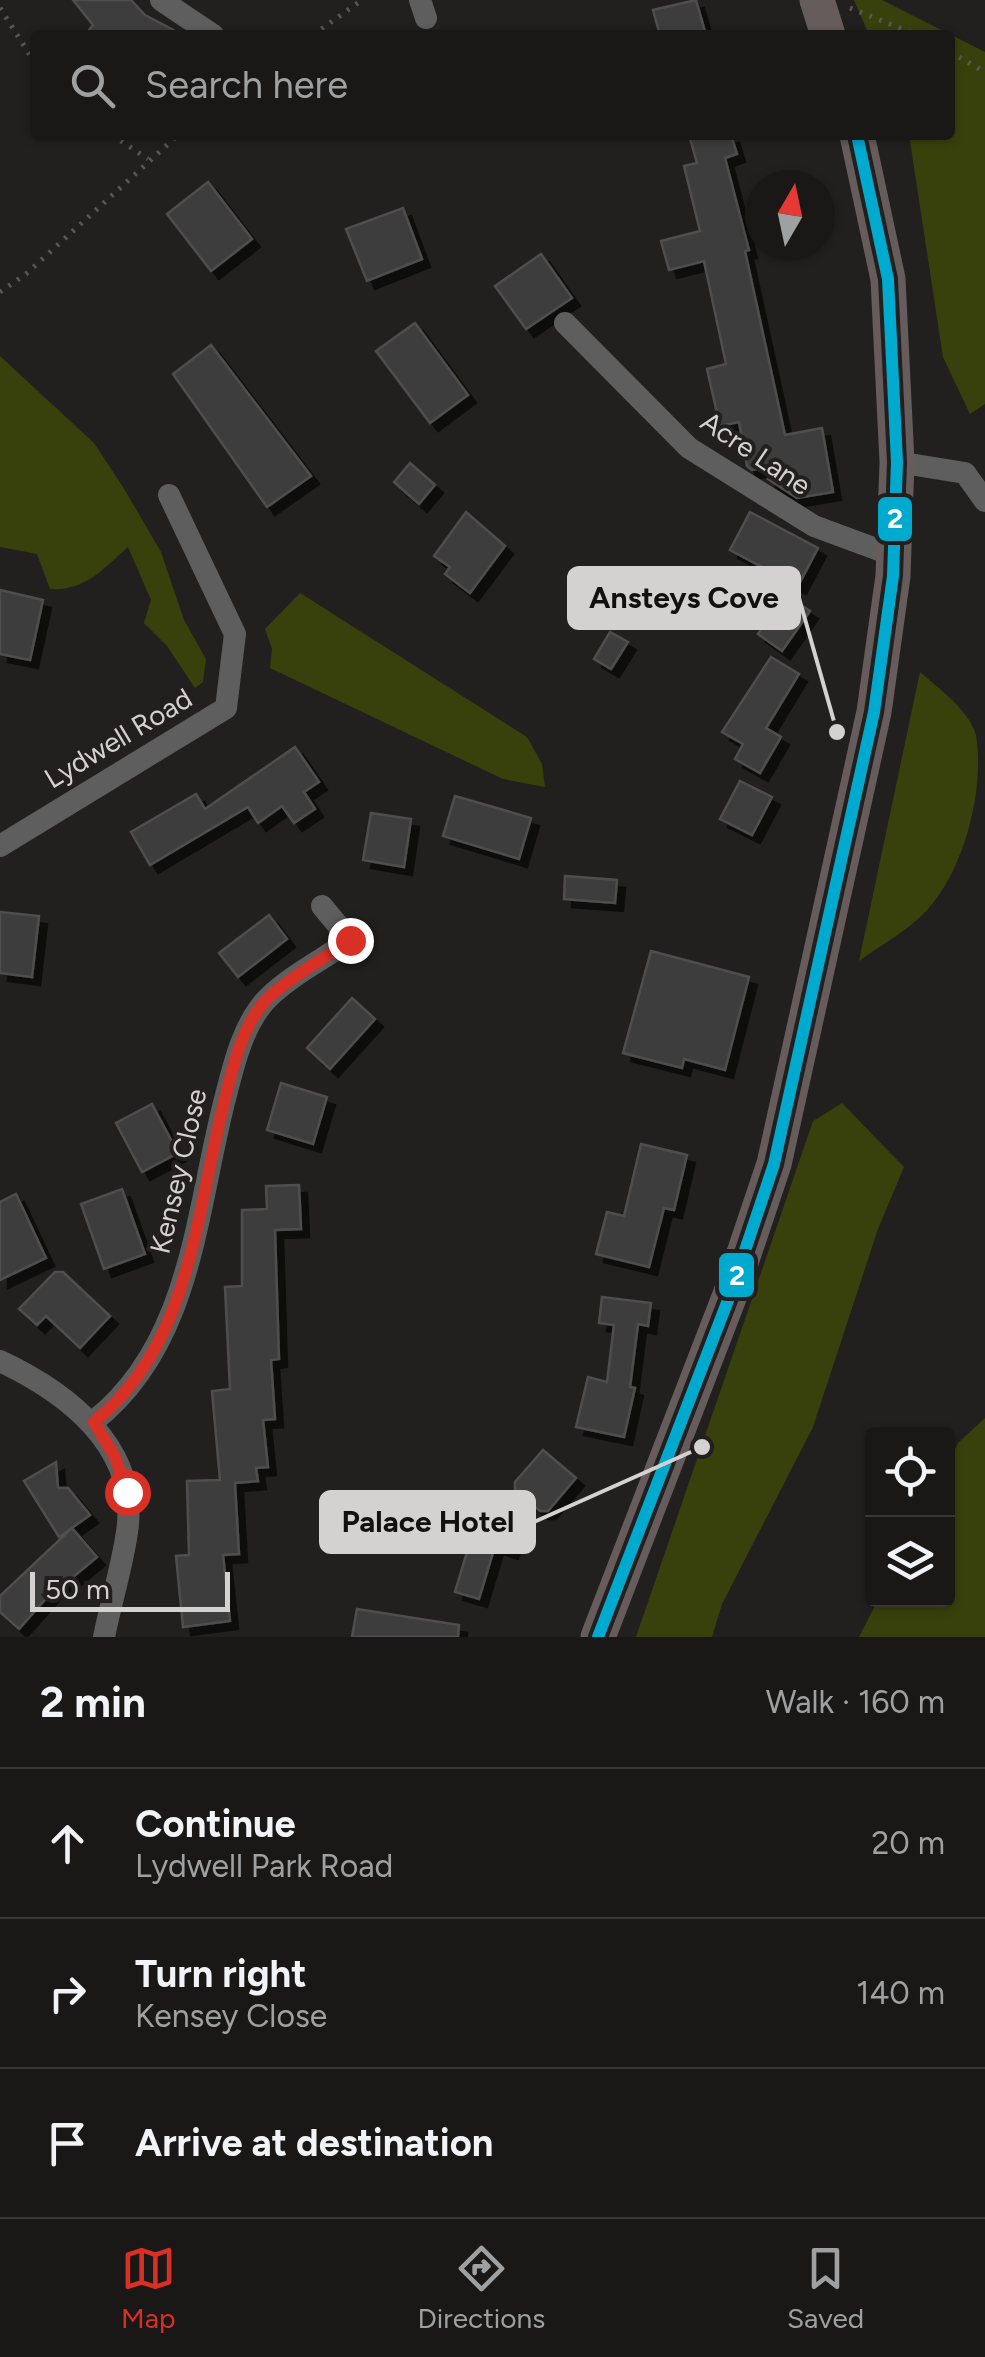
<!DOCTYPE html>
<html lang="en">
<head>
<meta charset="utf-8">
<style>
	body { margin:0; font-family:Figtree,sans-serif; background:#222120; color:#f1f3f6 }
	.controls { position:absolute; right:30px; bottom:30px; display:grid; overflow:hidden; border-radius:10px; box-shadow:0 2px 8px #0004 }
	.controls button { width:90px; height:90px; display:grid; place-items:center; padding:0; border:0; border-bottom:2px solid #373736; background:#191817; color:#f1f3f6; font:50px sans-serif }
	.compass { position:absolute; left:745px; top:170px; width:90px; height:90px; border-radius:50%; background:#191817; box-shadow:0 2px 8px #0004; rotate:9deg }
	.scale { position:absolute; left:30px; bottom:25px; width:200px; box-sizing:border-box; padding-left:10px; border:5px solid #d4d2d1; border-top:0; font-size:28px; line-height:35px; white-space:nowrap; color:#d4d2d1; -webkit-text-stroke:8px #221f1e; paint-order:stroke }
	.stop { position:absolute; width:30px; height:30px; margin:-22px; border:8px solid #d93025; border-radius:50%; background:#fff }
	.stop.end { background:#d93025; border-color:#fff; box-shadow:0 2px 10px #0008 }
	.list { margin:0; padding:0; list-style:none }
	h2 { display:flex; justify-content:space-between; align-items:center; height:130px; margin:0; padding:0 40px; font-size:42px }
	h2 small { font-size:32px; font-weight:400; color:#9fa0a1 }
	.list li { display:grid; grid-template-columns:65px 1fr auto; gap:30px; align-items:center; box-sizing:border-box; height:150px; padding:0 40px; border-top:2px solid #373736 }
	.list b { display:block; font-size:38px; white-space:nowrap }
	.list p { margin:0; font-size:32px; white-space:nowrap; color:#9fa0a1 }
	.list em { font-size:32px; font-style:normal; color:#9fa0a1 }
	.icon { flex:none; width:55px; height:55px; fill:none; stroke:currentColor; stroke-width:2; stroke-linecap:round; stroke-linejoin:round }
	.map { position:relative; flex:none; width:985px; height:1637px; overflow:hidden }
	.search { position:absolute; background:#191817; box-shadow:0 2px 8px #0004; left:30px; right:30px; top:30px; height:110px; display:flex; align-items:center; gap:25px; box-sizing:border-box; padding:0 35px; border-radius:10px; color:#9fa0a1; font-size:38px }
	.sheet { height:580px; background:#191817 }
	nav { display:flex; justify-content:space-around; align-items:center; box-sizing:border-box; height:140px; border-top:2px solid #373736; background:#191817; font-size:28px; color:#9fa0a1 }
	nav a { display:grid; justify-items:center; gap:5px }
	nav .on { color:#d93025 }
	.map>svg:first-child { display:block }
</style>
</head>
<body>
<div class="map">
<svg width="985" height="1637" viewBox="0 0 985 1637">
	<defs>
		<filter id="shadow"><feDropShadow dx="8" dy="8" stdDeviation="0" flood-color="#0009"/></filter>
	</defs>
	<rect width="100%" height="100%" fill="#21201f"/>
	<g fill="#38410c">
		<path d="M 854,0 L 882,0 L 985,52 L 985,404 L 970,414 L 943,357 L 909,135 L 950,135 L 950,35 L 869,35 Z"/>
		<path d="M 0,356 L 94,443 L 123,487 L 161,552 L 184,620 L 206,659 L 203,682 L 195,688 L 167,646 L 144,623 L 151,600 L 128,547 C 103,569 86,591 50,589 L 37,554 L 0,547 Z"/>
		<path d="M 300,593 L 527,737 L 542,764 L 545,787 L 503,779 L 270,668 L 272,649 L 265,629 Z"/>
		<path d="M 920,672 C 939,689 969,710 976,735 C 985,790 964,870 927,910 C 909,930 881,945 859,961 Z"/>
		<path d="M 842,1103 L 904,1167 L 878,1229 L 813,1427 L 722,1604 L 712,1637 L 636,1637 L 813,1121 Z"/>
		<path d="M 985,1418 L 985,1637 L 859,1637 L 878,1600 L 948,1600 L 948,1464 L 958,1443 Z"/>
	</g>
	<g fill="#3c3c3c" stroke="#4f4e4e" stroke-width="2.5" filter="url(#shadow)">
		<path d="M 73,0 L 131,0 L 145,15 L 183,35 L 85,35 L 93,25 Z"/>
		<path d="M 696,0 L 706,35 L 660,35 L 653,10 Z"/>
		<path d="M 689,135 L 731,135 L 737,154 L 725,158 L 749,250 L 745,251 L 785,435 L 822,428 L 833,492 L 797,498 L 768,479 L 775,466 L 752,470 L 747,466 L 739,422 L 720,426 L 707,369 L 726,364 L 704,261 L 669,270 L 661,241 L 700,231 L 684,166 L 697,163 Z"/>
		<path d="M 208,182 L 252,239 L 211,271 L 167,214 Z"/>
		<path d="M 403,208 L 422,259 L 367,281 L 346,229 Z"/>
		<path d="M 541,254 L 572,298 L 526,329 L 495,286 Z"/>
		<path d="M 415,323 L 468,395 L 430,423 L 376,351 Z"/>
		<path d="M 211,345 L 311,476 L 267,507 L 173,374 Z"/>
		<path d="M 410,463 L 435,485 L 419,504 L 394,482 Z"/>
		<path d="M 466,512 L 505,546 L 470,593 L 445,574 L 450,567 L 434,556 Z"/>
		<path d="M 750,512 L 818,548 L 798,586 L 730,550 Z"/>
		<path d="M 0,590 L 43,600 L 30,660 L 0,654 Z"/>
		<path d="M 785,594 L 810,611 L 782,651 L 758,634 Z"/>
		<path d="M 610,632 L 628,642 L 611,669 L 594,659 Z"/>
		<path d="M 771,657 L 799,674 L 766,728 L 781,737 L 760,773 L 735,759 L 743,744 L 722,732 Z"/>
		<path d="M 295,747 L 319,782 L 304,792 L 315,809 L 294,823 L 282,806 L 258,823 L 248,807 L 150,865 L 131,832 L 196,794 L 205,809 Z"/>
		<path d="M 740,781 L 772,797 L 752,835 L 720,819 Z"/>
		<path d="M 455,796 L 531,818 L 519,859 L 443,836 Z"/>
		<path d="M 371,813 L 411,819 L 404,867 L 363,860 Z"/>
		<path d="M 565,876 L 617,880 L 615,903 L 564,899 Z"/>
		<path d="M 0,912 L 39,916 L 32,977 L 0,973 Z"/>
		<path d="M 269,915 L 287,939 L 238,977 L 219,953 Z"/>
		<path d="M 651,951 L 749,977 L 725,1070 L 684,1059 L 682,1068 L 623,1053 Z"/>
		<path d="M 352,998 L 375,1019 L 330,1069 L 307,1048 Z"/>
		<path d="M 281,1083 L 327,1097 L 313,1144 L 267,1130 Z"/>
		<path d="M 152,1104 L 178,1153 L 142,1172 L 116,1123 Z"/>
		<path d="M 641,1144 L 687,1155 L 674,1210 L 664,1208 L 649,1267 L 596,1254 L 607,1212 L 624,1216 Z"/>
		<path d="M 299,1185 L 301,1229 L 275,1230 L 279,1359 L 271,1360 L 275,1419 L 263,1420 L 268,1467 L 256,1468 L 258,1481 L 235,1483 L 239,1554 L 223,1555 L 230,1621 L 183,1627 L 176,1556 L 189,1555 L 187,1481 L 220,1480 L 212,1391 L 230,1389 L 225,1287 L 242,1286 L 242,1210 L 267,1209 L 266,1186 Z"/>
		<path d="M 122,1189 L 145,1254 L 104,1269 L 81,1204 Z"/>
		<path d="M 16,1194 L 46,1258 L 0,1280 L 0,1202 Z"/>
		<path d="M 55,1272 L 63,1272 L 110,1316 L 80,1348 L 46,1316 L 37,1325 L 19,1309 Z"/>
		<path d="M 602,1297 L 651,1303 L 648,1326 L 638,1324 L 630,1387 L 635,1388 L 624,1437 L 576,1427 L 588,1377 L 607,1382 L 614,1325 L 599,1323 Z"/>
		<path d="M 543,1450 L 576,1478 L 548,1511 L 540,1511 L 515,1490 L 515,1482 Z"/>
		<path d="M 56,1462 L 58,1488 L 68,1488 L 90,1515 L 59,1537 L 24,1481 Z"/>
		<path d="M 477,1519 L 517,1531 L 510,1551 L 495,1546 L 479,1599 L 455,1592 Z"/>
		<path d="M 72,1528 L 97,1557 L 60,1588 L 58,1585 L 19,1629 L 0,1612 L 0,1596 Z"/>
		<path d="M 357,1609 L 459,1625 L 458,1637 L 352,1637 Z"/>
	</g>
	<g fill="none" stroke-linecap="round" stroke-linejoin="round">
		<g stroke="#585756" stroke-width="5" stroke-dasharray="2.5 8" stroke-linecap="butt">
			<path d="M 0,8 L 35,63"/>
			<path d="M 850,8 L 917,35"/>
			<path d="M 313,35 L 362,0"/>
			<path d="M 950,52 L 985,72"/>
			<path d="M 112,135 L 148,159"/>
			<path d="M 0,292 L 26,274 L 178,135"/>
		</g>
		<g stroke="#5f5e5e" stroke-width="22">
			<path d="M 161,0 L 213,35"/>
			<path d="M 420,0 L 426,18"/>
			<path d="M 565,323 L 689,448 L 814,526 L 895,556"/>
			<path d="M 897,462 L 965,473 L 985,501"/>
			<path d="M 0,846 L 226,708 L 235,634 L 169,495"/>
			<path d="M 0,1361 C 68,1393 140,1448 127,1532 C 122,1567 111,1602 104,1637"/>
			<path d="M 94,1421 C 193,1343 196,1208 226,1095 C 234,1063 244,1022 268,998 C 291,975 324,959 350,940 L 322,906"/>
		</g>
		<g stroke="#655c5b" stroke-width="35">
			<path d="M 817,0 L 828,35"/>
			<path d="M 598,1637 L 730,1295 L 774,1164 L 874,712 L 893,576 L 897,462 L 888,279 L 857,135"/>
		</g>
		<defs>
			<path id="bus-1" d="M 598,1637 L 730,1295 L 774,1164 L 874,712 L 893,576 L 897,462 L 888,279 L 857,135"/>
		</defs>
		<use href="#bus-1" stroke="#221f1e" stroke-width="20"/>
		<use href="#bus-1" stroke="#00a9ce" stroke-width="12"/>
	</g>
	<g fill="none" stroke-linecap="round" stroke-linejoin="round">
		<path stroke="#d93025" stroke-width="12" d="M 127,1492 L 115,1457 L 94,1422 C 193,1343 196,1208 226,1095 C 234,1062 244,1022 268,998 C 291,976 324,959 350,940"/>
	</g>
	<g text-anchor="middle" dominant-baseline="central" stroke-width="8" stroke-linejoin="round" paint-order="stroke">
		<g font-size="28" fill="#d4d2d1" stroke="#221f1e">
			<text transform="translate(756 453) rotate(34)">Acre Lane</text>
			<text transform="translate(118 738) rotate(-31)">Lydwell Road</text>
			<text transform="translate(178 1171) rotate(-77)">Kensey Close</text>
		</g>
	</g>
	<path fill="none" stroke="#d4d2d1" stroke-width="4" d="M837 732L799 598M702 1447L534 1522"/>
	<g fill="#d4d2d1" stroke="#221f1e" stroke-width="4">
		<circle cx="837" cy="732" r="10"/>
		<circle cx="702" cy="1447" r="10"/>
	</g>
	<g fill="#d4d2d1" stroke="#d4d2d1" stroke-width="4">
		<rect x="569" y="568" width="230" height="60" rx="10"/>
		<rect x="321" y="1492" width="213" height="60" rx="10"/>
	</g>
	<g font-size="30" text-anchor="middle" font-weight="bold" fill="#111">
		<text x="684" y="608">Ansteys Cove</text>
		<text x="428" y="1532">Palace Hotel</text>
	</g>
	<g stroke="#221f1e" stroke-width="4">
		<rect x="876" y="495" width="38" height="48" rx="10" fill="#00a9ce"/>
		<rect x="717" y="1251" width="39" height="48" rx="10" fill="#00a9ce"/>
	</g>
	<g font-size="28" text-anchor="middle" font-weight="bold" fill="#fff">
		<text x="895" y="528">2</text>
		<text x="737" y="1285">2</text>
	</g>
</svg>
<div class="controls">
<button><svg class="icon" aria-label="locate" viewBox="0 0 24 24"><circle cx="12" cy="12" r="6"/><path d="M12 2v4M12 18v4M2 12h4M18 12h4"/></svg></button>
<button><svg class="icon" aria-label="layers" viewBox="0 0 24 24"><path d="M12 4l9 5-9 5-9-5zM3 14l9 5 9-5"/></svg></button>
</div>
<svg class="compass" viewBox="-18 -18 36 36"><path d="M0-13l5 13h-10z" fill="#e53935"/><path d="M0 13l5-13h-10z" fill="#9fa0a1"/></svg>
<div class="scale">50 m</div>
<div class="stop" style="left:127px;top:1492px"></div>
<div class="stop end" style="left:350px;top:940px"></div>
<div class="search"><svg class="icon" aria-label="search" viewBox="0 0 24 24"><circle cx="10" cy="10" r="6"/><path d="M15 15l6 6"/></svg>Search here</div>
</div>
<section class="sheet">
<h2>2 min<small>Walk · 160 m</small></h2>
<ul class="list">
<li><svg class="icon" aria-label="ahead" viewBox="0 0 24 24"><path d="M12 20V5M6 11l6-6 6 6"/></svg><div><b>Continue</b><p>Lydwell Park Road</p></div><em>20 m</em></li>
<li><svg class="icon" aria-label="right" viewBox="0 0 24 24"><path d="M7 20v-9h11M14 6l5 5-5 5"/></svg><div><b>Turn right</b><p>Kensey Close</p></div><em>140 m</em></li>
<li><svg class="icon" aria-label="arrive" viewBox="0 0 24 24"><path d="M6 21V4h12l-3 4 3 4H6"/></svg><div><b>Arrive at destination</b></div></li>
</ul>
</section>
<nav>
<a class="on"><svg class="icon" aria-label="map" viewBox="0 0 24 24"><path d="M3 6l6-2 6 2 6-2v14l-6 2-6-2-6 2zM9 4v14M15 6v14"/></svg>Map</a>
<a><svg class="icon" aria-label="directions" viewBox="0 0 24 24"><path d="M12 3l9 9-9 9-9-9zM9 14v-3h6M13 9l2 2-2 2"/></svg>Directions</a>
<a><svg class="icon" aria-label="saved" viewBox="0 0 24 24"><path d="M7 4h10v16l-5-4-5 4z"/></svg>Saved</a>
</nav>
</body>
</html>
